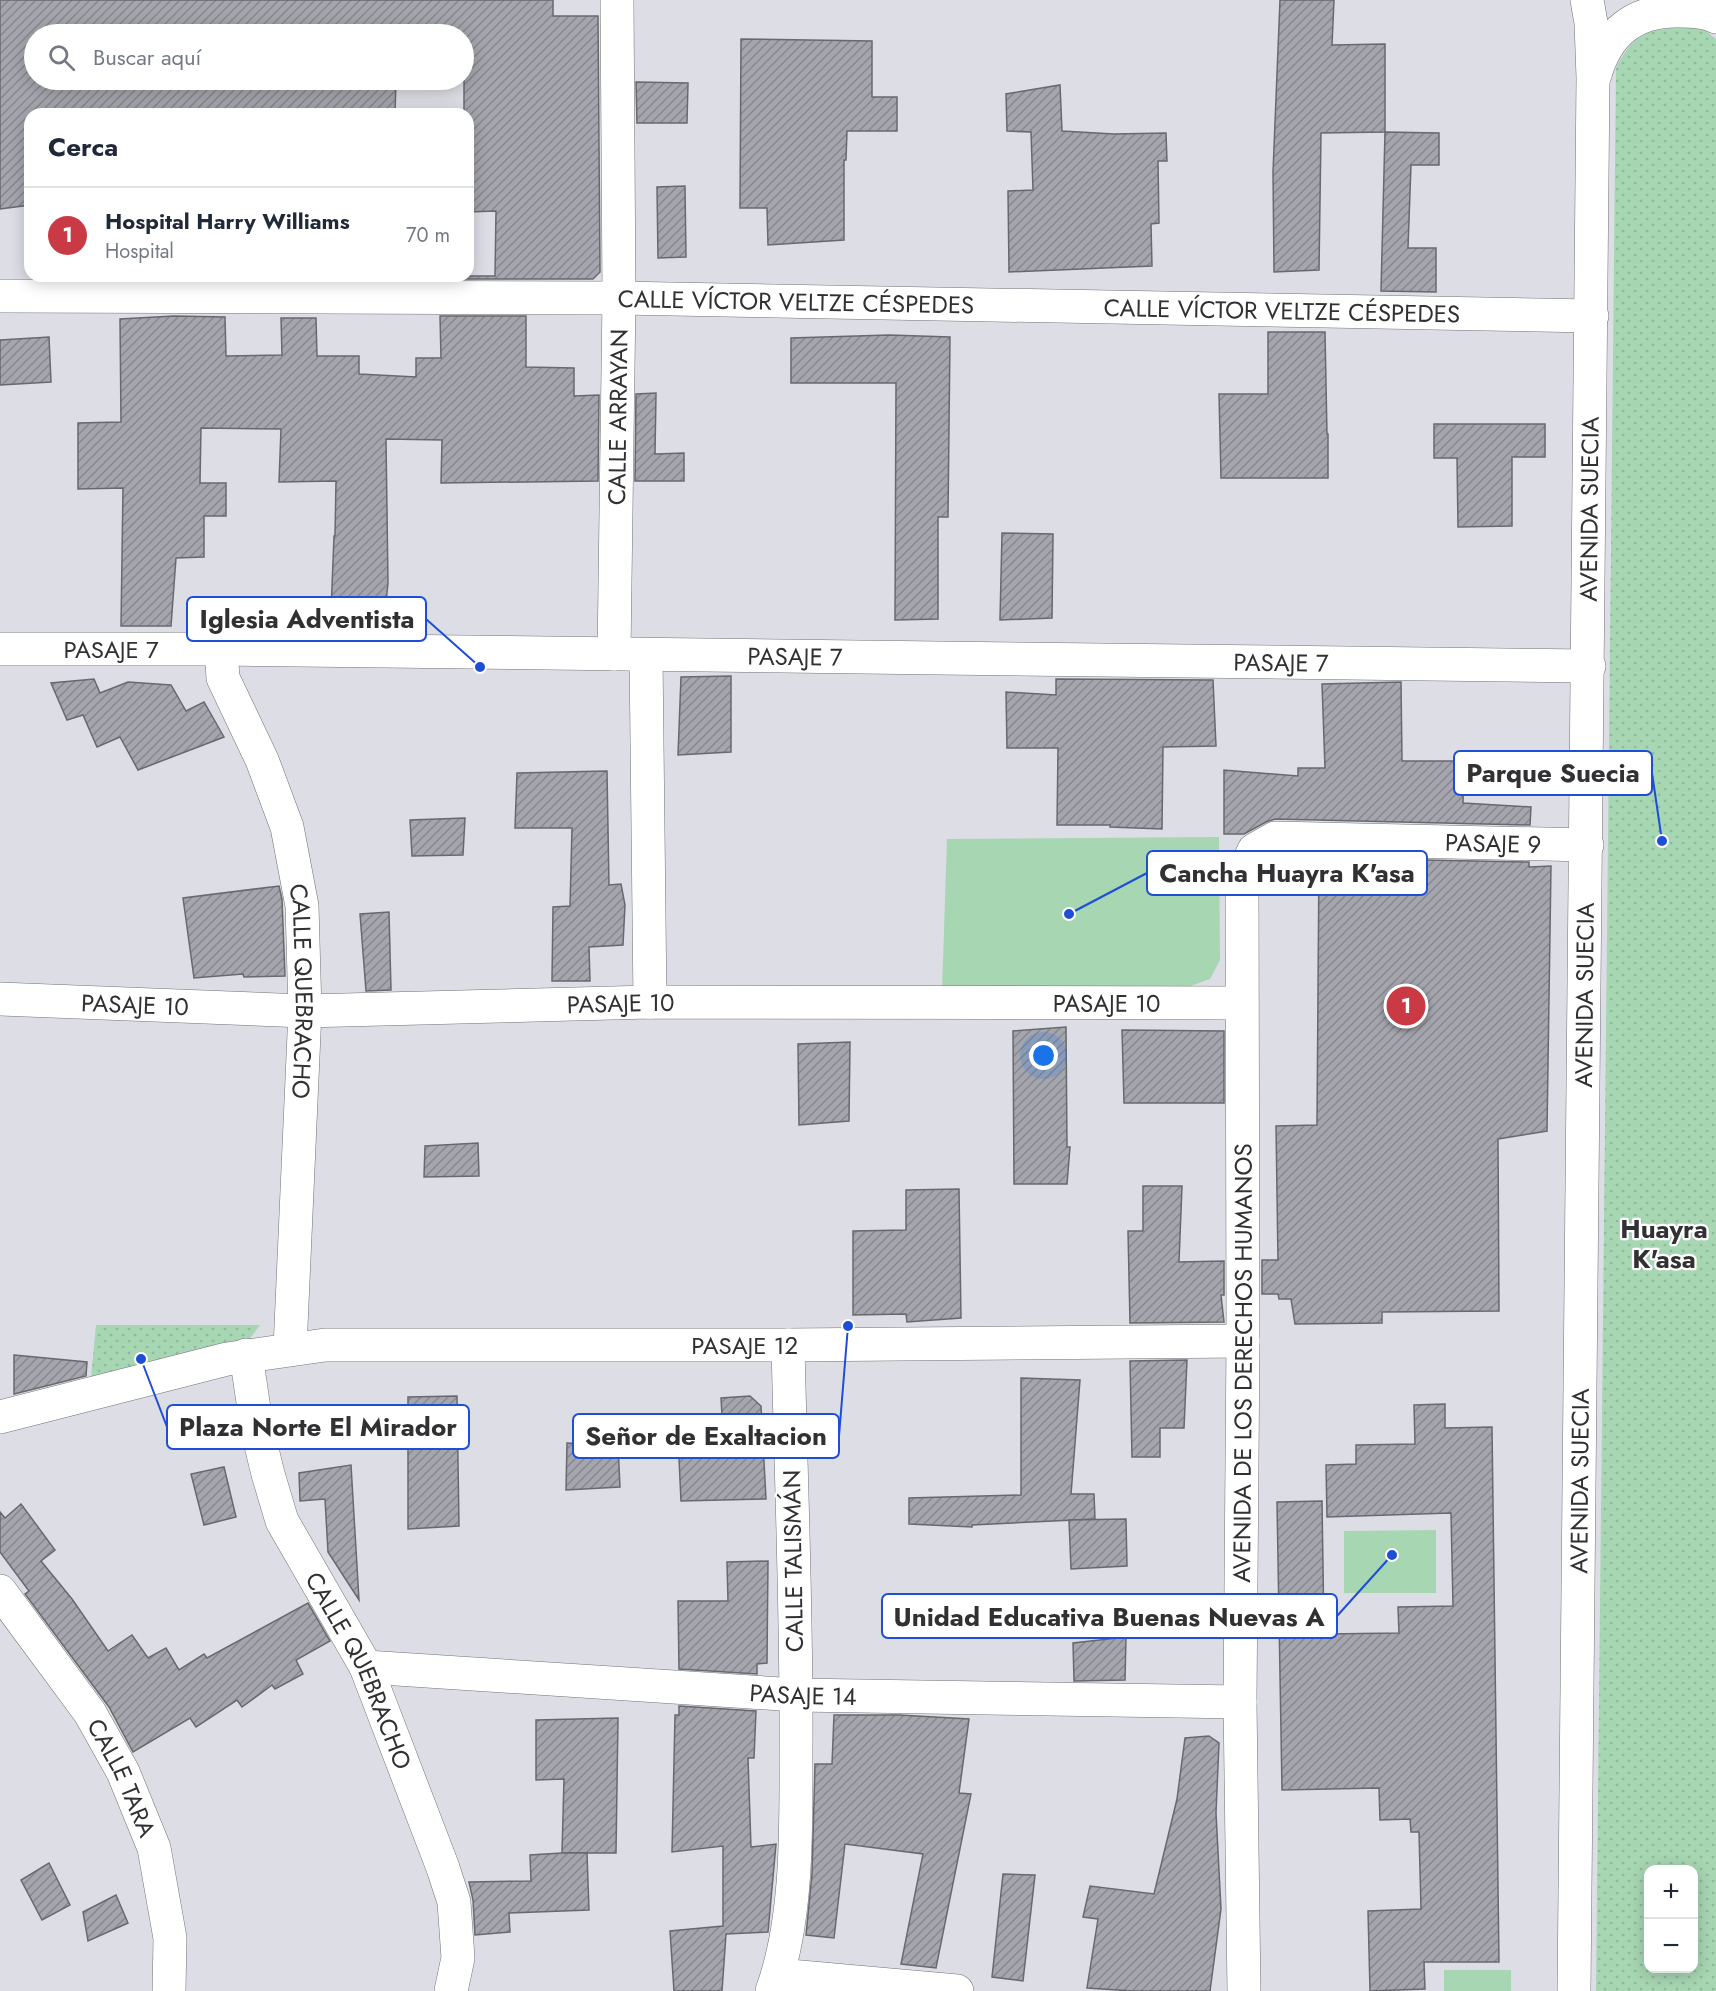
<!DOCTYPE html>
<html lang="es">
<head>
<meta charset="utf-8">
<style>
	body { margin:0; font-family:Jost,sans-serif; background:#f6f6f7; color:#1f2937 }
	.controls { position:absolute; right:18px; bottom:18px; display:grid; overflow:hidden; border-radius:12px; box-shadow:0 3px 15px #0003 }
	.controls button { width:54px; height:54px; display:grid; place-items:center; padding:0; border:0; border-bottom:2px solid #e0e1e3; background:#fff; color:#1f2937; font:30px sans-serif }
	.you { position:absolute; left:1044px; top:1056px; width:21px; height:21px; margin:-15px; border:4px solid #fff; border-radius:50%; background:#1a73e8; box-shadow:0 0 0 9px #1a73e833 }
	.badge { display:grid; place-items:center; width:39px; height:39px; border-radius:50%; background:#ca3a44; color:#fff; font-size:20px; font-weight:700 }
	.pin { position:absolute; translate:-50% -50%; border:3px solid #fff; box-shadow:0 2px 6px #0006 }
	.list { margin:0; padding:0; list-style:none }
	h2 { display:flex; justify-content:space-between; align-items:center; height:78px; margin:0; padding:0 24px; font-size:26px }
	h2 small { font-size:20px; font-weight:400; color:#747a83 }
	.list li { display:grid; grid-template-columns:39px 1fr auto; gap:18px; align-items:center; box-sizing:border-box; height:96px; padding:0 24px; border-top:2px solid #e0e1e3 }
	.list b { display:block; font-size:22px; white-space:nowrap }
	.list p { margin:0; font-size:20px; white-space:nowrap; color:#747a83 }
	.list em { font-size:20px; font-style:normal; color:#747a83 }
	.icon { flex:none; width:33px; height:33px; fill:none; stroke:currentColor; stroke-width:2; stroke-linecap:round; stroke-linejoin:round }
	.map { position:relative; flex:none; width:1716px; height:1991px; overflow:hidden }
	.search { position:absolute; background:#fff; box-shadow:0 3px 15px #0003; left:24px; top:24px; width:450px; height:66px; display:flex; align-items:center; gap:15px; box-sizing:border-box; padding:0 21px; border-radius:33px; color:#747a83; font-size:22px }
	.panel { position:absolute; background:#fff; box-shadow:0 3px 15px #0003; left:24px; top:108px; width:450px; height:174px; border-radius:18px }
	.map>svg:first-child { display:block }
</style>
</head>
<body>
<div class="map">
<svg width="1716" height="1991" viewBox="0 0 1716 1991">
	<defs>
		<pattern id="grass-dots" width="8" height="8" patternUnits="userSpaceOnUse" patternTransform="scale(1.5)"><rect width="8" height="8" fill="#a7d6b3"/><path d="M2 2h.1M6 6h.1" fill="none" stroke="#90b89b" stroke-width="1.8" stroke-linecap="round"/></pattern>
		<pattern id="building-hatch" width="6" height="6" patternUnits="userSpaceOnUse" patternTransform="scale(1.5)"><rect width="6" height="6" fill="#a5a6ad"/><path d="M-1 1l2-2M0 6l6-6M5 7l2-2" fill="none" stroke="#87888e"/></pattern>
	</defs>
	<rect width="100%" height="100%" fill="#dddee5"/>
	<g fill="url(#grass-dots)" fill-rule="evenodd">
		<path d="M 1691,27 L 1706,31 L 1716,39 L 1716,1991 L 1596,1991 L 1616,68 C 1635,30 1651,29 1691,27 ZM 1648,1870 L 1694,1870 L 1694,1968 L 1648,1968 Z"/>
		<path d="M 96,1325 L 260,1325 L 251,1337 L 238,1346 L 90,1388 Z"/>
	</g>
	<g fill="#a7d6b3">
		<path d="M 1219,837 L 1220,960 L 1210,979 L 1188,987 L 942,991 L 947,839 Z"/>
		<path d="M 1436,1530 L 1436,1593 L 1344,1593 L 1344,1531 Z"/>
		<rect x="1444" y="1970" width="67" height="21"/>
	</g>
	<g fill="url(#building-hatch)" stroke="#68686f" stroke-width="1.5">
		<path d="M 0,0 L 553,0 L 553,16 L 598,16 L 600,272 L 593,279 L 439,279 L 439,276 L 495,276 L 496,211 L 468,212 L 468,114 L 464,114 L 464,34 L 34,34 L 34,80 L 396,80 L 395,114 L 30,114 L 30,205 L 0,209 Z"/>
		<path d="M 1280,0 L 1334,0 L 1332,45 L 1385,44 L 1385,132 L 1321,133 L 1319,270 L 1274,272 L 1273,172 Z"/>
		<path d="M 741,39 L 872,41 L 872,97 L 897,97 L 897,131 L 847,131 L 846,160 L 844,160 L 844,240 L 768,245 L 767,208 L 740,208 Z"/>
		<path d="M 636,82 L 688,83 L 687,123 L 637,123 Z"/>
		<path d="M 1060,85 L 1062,131 L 1114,134 L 1166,133 L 1167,161 L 1158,161 L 1159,223 L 1151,224 L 1152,266 L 1009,272 L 1008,191 L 1033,190 L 1031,132 L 1007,131 L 1006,94 Z"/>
		<path d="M 1385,132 L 1439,133 L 1439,165 L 1411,165 L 1408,248 L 1436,248 L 1436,292 L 1381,291 Z"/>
		<path d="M 685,186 L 686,257 L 658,258 L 657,187 Z"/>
		<path d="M 174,316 L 225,317 L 226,356 L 282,355 L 281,318 L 316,318 L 317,356 L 359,356 L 359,374 L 416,377 L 416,358 L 441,358 L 440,316 L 526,316 L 526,367 L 574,368 L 574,396 L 599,395 L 598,481 L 441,483 L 442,440 L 386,439 L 388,583 L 385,612 L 331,612 L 334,536 L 335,536 L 336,481 L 279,482 L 281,429 L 201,428 L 200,483 L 226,483 L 226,516 L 204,516 L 204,557 L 176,558 L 171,626 L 121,626 L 123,488 L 78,489 L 78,423 L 121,422 L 120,319 Z"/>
		<path d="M 1268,332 L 1325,332 L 1327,434 L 1328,434 L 1328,478 L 1221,478 L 1219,394 L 1268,394 Z"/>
		<path d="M 889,335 L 950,337 L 948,517 L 938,517 L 938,619 L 895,620 L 896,383 L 791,383 L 791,338 Z"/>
		<path d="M 49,337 L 51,382 L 0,385 L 0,340 Z"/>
		<path d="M 656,393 L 655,454 L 684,453 L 684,481 L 635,481 L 636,394 Z"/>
		<path d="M 1434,424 L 1545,424 L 1545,457 L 1512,457 L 1512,526 L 1458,527 L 1457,458 L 1434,458 Z"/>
		<path d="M 1002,533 L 1053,534 L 1052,618 L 1000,620 Z"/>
		<path d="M 731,676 L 731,752 L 678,755 L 681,677 Z"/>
		<path d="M 94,679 L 100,693 L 128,682 L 171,685 L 186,711 L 204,702 L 224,737 L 138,770 L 120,737 L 97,747 L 83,715 L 67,720 L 51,683 Z"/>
		<path d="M 1056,679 L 1213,680 L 1216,746 L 1163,747 L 1162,829 L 1110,827 L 1110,825 L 1057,825 L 1058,748 L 1007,748 L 1006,692 L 1056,695 Z"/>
		<path d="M 1401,682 L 1402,761 L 1464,761 L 1463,803 L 1531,807 L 1530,825 L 1275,819 L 1266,822 L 1244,834 L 1224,834 L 1224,770 L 1298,776 L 1298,768 L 1325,768 L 1322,684 Z"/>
		<path d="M 607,771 L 609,885 L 621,884 L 625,905 L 623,945 L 589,947 L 590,981 L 552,981 L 553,907 L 570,906 L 572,828 L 515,828 L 517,773 Z"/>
		<path d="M 465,818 L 463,855 L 412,856 L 410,820 Z"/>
		<path d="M 1319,858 L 1529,862 L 1529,867 L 1551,866 L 1547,1131 L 1498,1139 L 1499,1311 L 1382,1312 L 1382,1323 L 1295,1324 L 1291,1299 L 1279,1299 L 1278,1294 L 1262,1294 L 1262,1260 L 1278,1260 L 1276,1126 L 1317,1125 Z"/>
		<path d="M 279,886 L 282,899 L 285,976 L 244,977 L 243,974 L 194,978 L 183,898 Z"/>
		<path d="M 389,912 L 391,990 L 366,991 L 360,914 Z"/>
		<path d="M 1066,1027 L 1067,1147 L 1070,1147 L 1067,1184 L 1014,1184 L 1013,1031 Z"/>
		<path d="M 1122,1030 L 1224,1031 L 1224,1103 L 1124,1103 Z"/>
		<path d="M 850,1042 L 849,1121 L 799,1125 L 798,1044 Z"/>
		<path d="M 478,1143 L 479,1176 L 424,1177 L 425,1146 Z"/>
		<path d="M 1143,1186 L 1182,1186 L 1179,1262 L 1224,1261 L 1224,1295 L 1221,1295 L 1224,1322 L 1130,1323 L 1128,1231 L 1143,1231 Z"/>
		<path d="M 959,1189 L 961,1318 L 907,1322 L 906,1314 L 853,1315 L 853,1231 L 906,1230 L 906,1190 Z"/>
		<path d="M 14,1355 L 87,1362 L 86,1376 L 14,1394 Z"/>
		<path d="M 1187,1360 L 1184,1428 L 1160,1428 L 1160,1457 L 1132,1457 L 1130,1361 Z"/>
		<path d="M 1021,1378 L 1080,1380 L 1071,1494 L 1094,1494 L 1095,1519 L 972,1525 L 972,1527 L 909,1524 L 909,1498 L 1021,1495 Z"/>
		<path d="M 457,1396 L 459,1526 L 408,1529 L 408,1397 Z"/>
		<path d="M 750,1396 L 761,1406 L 766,1499 L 681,1501 L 677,1415 L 722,1415 L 721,1398 Z"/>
		<path d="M 1445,1404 L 1445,1428 L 1492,1427 L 1499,1962 L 1424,1962 L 1425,1989 L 1370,1991 L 1368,1911 L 1421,1909 L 1419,1832 L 1411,1832 L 1410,1819 L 1380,1820 L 1379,1788 L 1282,1790 L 1277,1502 L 1322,1501 L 1324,1634 L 1399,1633 L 1398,1607 L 1453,1606 L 1451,1513 L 1327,1517 L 1326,1465 L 1356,1464 L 1356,1445 L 1415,1444 L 1414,1405 Z"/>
		<path d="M 567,1443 L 618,1446 L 620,1487 L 566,1490 Z"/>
		<path d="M 351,1465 L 359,1600 L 328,1552 L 325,1499 L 300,1501 L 299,1473 Z"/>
		<path d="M 224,1467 L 236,1517 L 204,1525 L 191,1474 Z"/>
		<path d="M 21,1504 L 55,1550 L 41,1561 L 72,1599 L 108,1651 L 132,1635 L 148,1658 L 166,1648 L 179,1670 L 204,1654 L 207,1658 L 308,1603 L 330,1641 L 296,1660 L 303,1674 L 275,1689 L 272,1685 L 242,1707 L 237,1700 L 196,1727 L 190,1718 L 133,1752 L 109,1707 L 25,1594 L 29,1591 L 0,1552 L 0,1512 L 5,1518 Z"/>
		<path d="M 1126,1519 L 1127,1566 L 1071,1569 L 1069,1520 Z"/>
		<path d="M 768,1561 L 767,1663 L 757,1664 L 757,1674 L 679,1669 L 678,1601 L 728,1601 L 727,1562 Z"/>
		<path d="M 1126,1637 L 1125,1680 L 1074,1681 L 1073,1643 Z"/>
		<path d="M 679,1706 L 756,1711 L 754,1758 L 748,1758 L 751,1847 L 776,1844 L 768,1932 L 726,1934 L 722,1991 L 674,1991 L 670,1931 L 723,1926 L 723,1846 L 672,1852 L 675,1715 L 679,1715 Z"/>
		<path d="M 834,1715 L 899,1715 L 969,1719 L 959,1793 L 971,1794 L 936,1968 L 901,1964 L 923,1854 L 845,1844 L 834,1938 L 806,1935 L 812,1874 L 815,1764 L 832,1764 Z"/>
		<path d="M 618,1718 L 616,1853 L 562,1853 L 564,1779 L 536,1780 L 536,1720 Z"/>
		<path d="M 1209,1736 L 1219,1743 L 1216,1813 L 1221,1909 L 1210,1991 L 1133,1991 L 1087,1988 L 1098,1919 L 1083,1917 L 1090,1886 L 1154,1894 L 1177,1799 L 1185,1738 Z"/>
		<path d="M 562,1853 L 587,1853 L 589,1910 L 509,1913 L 510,1932 L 475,1935 L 473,1900 L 469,1882 L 531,1881 L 530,1855 Z"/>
		<path d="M 49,1863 L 70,1905 L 42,1920 L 21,1880 Z"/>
		<path d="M 1003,1874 L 1035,1875 L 1023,1981 L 992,1977 Z"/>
		<path d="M 116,1895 L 128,1923 L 88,1941 L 83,1912 Z"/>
	</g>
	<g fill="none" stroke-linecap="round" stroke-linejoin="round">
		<defs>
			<g id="minor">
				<path id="s1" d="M 0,296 L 619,298 L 1592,316"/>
				<path id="s2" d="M 0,649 L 221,649 L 1589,666"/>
				<path id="s3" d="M 221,649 L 223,678 L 262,760 L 287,827 L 302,906 L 305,1011 L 290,1349"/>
				<path id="s4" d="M 614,654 L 619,298 L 617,0"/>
				<path d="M 646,655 L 650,1002"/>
				<path id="s5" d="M 0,999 L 305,1011 L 650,1002 L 1241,1003"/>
				<path id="s6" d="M 246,1355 L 257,1429 L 268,1474 L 282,1521 L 366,1667 L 443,1868 L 454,1902 L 458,1958 L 451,1991"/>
				<path id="s7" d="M 0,1417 L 227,1359 L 325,1345 L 788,1345 L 1243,1341"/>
				<path id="s8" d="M 0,1591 L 90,1713 L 123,1772 L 154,1848 L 170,1938 L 169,1991"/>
				<path id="s9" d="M 366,1667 L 797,1695 L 1240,1702"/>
				<path d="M 778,1975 L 957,1991"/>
				<path d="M 772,1991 C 798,1920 796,1828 796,1753 C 797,1617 791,1481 788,1345"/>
			</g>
			<g id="tertiary">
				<path id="s10" d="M 1244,1991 L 1240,1702 L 1243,1341 L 1242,877 L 1254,850 L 1275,838 L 1587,845"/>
			</g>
			<g id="secondary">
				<path d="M 1595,75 C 1607,32 1635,10 1679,11 C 1691,11 1705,11 1716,17"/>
				<path id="s11" d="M 1574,1991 L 1593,78 L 1591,23 L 1587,0"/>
			</g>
		</defs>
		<use href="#minor" stroke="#717278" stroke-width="34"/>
		<use href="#tertiary" stroke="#717278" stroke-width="34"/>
		<use href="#secondary" stroke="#717278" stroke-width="34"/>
		<use href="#minor" stroke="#fff" stroke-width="33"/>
		<use href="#tertiary" stroke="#fff" stroke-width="33"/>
		<use href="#secondary" stroke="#fff" stroke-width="33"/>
	</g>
	<g text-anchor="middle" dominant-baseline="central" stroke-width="4.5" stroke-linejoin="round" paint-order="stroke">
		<g font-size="24" fill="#313134" stroke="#fff">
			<text stroke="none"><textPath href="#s1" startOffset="796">CALLE VÍCTOR VELTZE CÉSPEDES</textPath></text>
			<text stroke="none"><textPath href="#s1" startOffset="1282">CALLE VÍCTOR VELTZE CÉSPEDES</textPath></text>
			<text stroke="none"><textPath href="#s4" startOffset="237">CALLE ARRAYAN</textPath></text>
			<text stroke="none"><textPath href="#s11" startOffset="1482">AVENIDA SUECIA</textPath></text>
			<text stroke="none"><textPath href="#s2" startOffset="111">PASAJE 7</textPath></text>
			<text stroke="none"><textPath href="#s2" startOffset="795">PASAJE 7</textPath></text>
			<text stroke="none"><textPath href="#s2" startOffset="1281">PASAJE 7</textPath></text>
			<text stroke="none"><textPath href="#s10" startOffset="1386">PASAJE 9</textPath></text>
			<text stroke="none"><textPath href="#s3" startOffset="357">CALLE QUEBRACHO</textPath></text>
			<text stroke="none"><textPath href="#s11" startOffset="996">AVENIDA SUECIA</textPath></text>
			<text stroke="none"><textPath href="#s5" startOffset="1107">PASAJE 10</textPath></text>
			<text stroke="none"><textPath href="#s5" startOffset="621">PASAJE 10</textPath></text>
			<text stroke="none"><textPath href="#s5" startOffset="135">PASAJE 10</textPath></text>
			<text stroke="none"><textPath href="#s7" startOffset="753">PASAJE 12</textPath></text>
			<text stroke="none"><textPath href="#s10" startOffset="628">AVENIDA DE LOS DERECHOS HUMANOS</textPath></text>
			<text stroke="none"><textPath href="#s11" startOffset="510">AVENIDA SUECIA</textPath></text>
			<text transform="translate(793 1561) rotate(-91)">CALLE TALISMÁN</text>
			<text stroke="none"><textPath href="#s6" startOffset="339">CALLE QUEBRACHO</textPath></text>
			<text stroke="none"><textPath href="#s9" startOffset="438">PASAJE 14</textPath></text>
			<text stroke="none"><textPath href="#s8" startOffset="224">CALLE TARA</textPath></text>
		</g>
		<g font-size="26" font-weight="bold" fill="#313134" stroke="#fff">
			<text x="1664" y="1229">Huayra<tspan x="1664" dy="30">K'asa</tspan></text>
		</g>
	</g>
	<path fill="none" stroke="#1d4ed8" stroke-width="2" d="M480 667L426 619M1662 841L1652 773M1069 914L1147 873M141 1359L167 1427M848 1326L839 1436M1392 1555L1337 1616"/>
	<g fill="#1d4ed8" stroke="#fff" stroke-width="2">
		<circle cx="480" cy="667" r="6"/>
		<circle cx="1662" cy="841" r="6"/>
		<circle cx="1069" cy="914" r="6"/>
		<circle cx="141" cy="1359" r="6"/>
		<circle cx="848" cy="1326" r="6"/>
		<circle cx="1392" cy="1555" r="6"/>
	</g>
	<g fill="#fff" stroke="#1d4ed8" stroke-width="2">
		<rect x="187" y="597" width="239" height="44" rx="6"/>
		<rect x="1454" y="751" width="198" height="44" rx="6"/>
		<rect x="1147" y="851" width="280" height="44" rx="6"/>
		<rect x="167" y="1405" width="302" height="44" rx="6"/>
		<rect x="573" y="1414" width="266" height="44" rx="6"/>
		<rect x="882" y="1594" width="455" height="44" rx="6"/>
	</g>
	<g font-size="26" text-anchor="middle" font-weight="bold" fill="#313134">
		<text x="307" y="628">Iglesia Adventista</text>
		<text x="1553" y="782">Parque Suecia</text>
		<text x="1287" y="882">Cancha Huayra K'asa</text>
		<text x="318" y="1436">Plaza Norte El Mirador</text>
		<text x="706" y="1445">Señor de Exaltacion</text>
		<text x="1109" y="1626">Unidad Educativa Buenas Nuevas A</text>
	</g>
</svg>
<div class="controls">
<button>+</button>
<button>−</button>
</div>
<div class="you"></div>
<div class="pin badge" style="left:1406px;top:1006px">1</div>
<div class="search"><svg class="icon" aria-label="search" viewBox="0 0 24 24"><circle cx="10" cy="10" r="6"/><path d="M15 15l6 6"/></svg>Buscar aquí</div>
<section class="panel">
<h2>Cerca<small></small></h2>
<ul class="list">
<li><span class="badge">1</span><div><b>Hospital Harry Williams</b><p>Hospital</p></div><em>70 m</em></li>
</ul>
</section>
</div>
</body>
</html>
